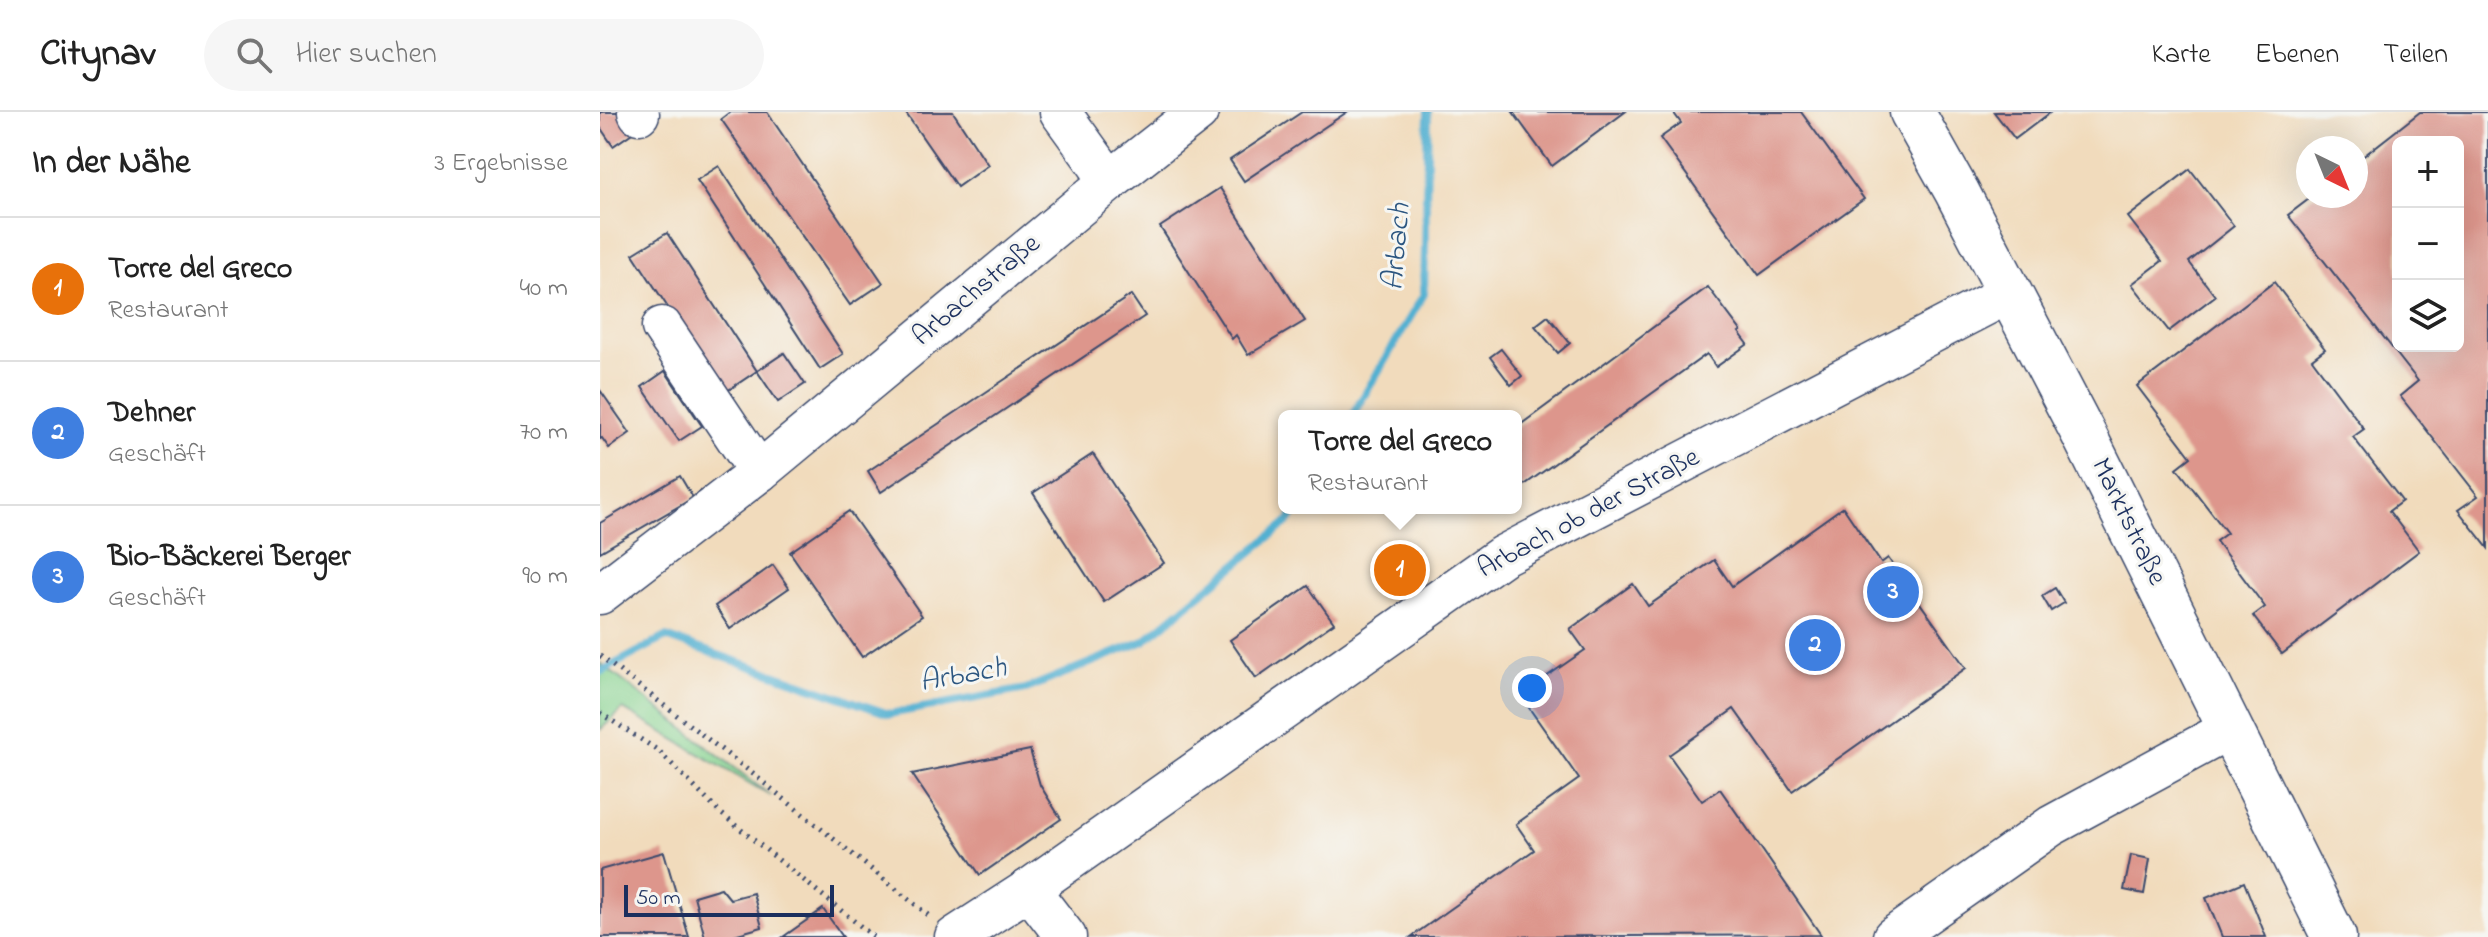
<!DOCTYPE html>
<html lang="de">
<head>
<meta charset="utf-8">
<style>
	body { margin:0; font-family:"Indie Flower",sans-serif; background:#f6f6f6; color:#222 }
	.controls { position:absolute; right:24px; top:24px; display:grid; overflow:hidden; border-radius:12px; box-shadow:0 8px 32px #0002 }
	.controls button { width:72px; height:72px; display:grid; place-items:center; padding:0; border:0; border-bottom:2px solid #e0e0e0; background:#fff; color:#222; font:40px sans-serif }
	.compass { position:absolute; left:1696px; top:24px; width:72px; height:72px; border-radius:50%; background:#fff; box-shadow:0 8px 32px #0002; rotate:137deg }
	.scale { position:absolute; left:24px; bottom:20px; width:210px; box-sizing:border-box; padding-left:8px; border:4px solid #1b2f5e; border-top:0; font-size:22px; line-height:28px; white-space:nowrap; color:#1b2f5e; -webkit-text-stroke:6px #f6f6f2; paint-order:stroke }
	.you { position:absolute; left:932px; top:576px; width:28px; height:28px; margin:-20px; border:6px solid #fff; border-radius:50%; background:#1a73e8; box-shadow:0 0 0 12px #1a73e833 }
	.badge { display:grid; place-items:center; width:52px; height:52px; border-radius:50%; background:#0b8043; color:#fff; font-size:26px; font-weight:700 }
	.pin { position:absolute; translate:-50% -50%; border:4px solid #fff; box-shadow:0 2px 8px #0006 }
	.popup { position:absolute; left:678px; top:298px; width:244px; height:104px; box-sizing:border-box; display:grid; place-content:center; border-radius:12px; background:#fff; filter:drop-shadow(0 2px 6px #0005); font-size:26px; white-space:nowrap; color:#767676 }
	.popup b { font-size:30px; color:#222 }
	.popup::after { content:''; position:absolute; left:50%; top:100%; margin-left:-16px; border:16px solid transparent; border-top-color:#fff }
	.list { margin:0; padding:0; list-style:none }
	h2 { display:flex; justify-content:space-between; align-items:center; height:104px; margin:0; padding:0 32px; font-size:34px }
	h2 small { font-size:26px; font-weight:400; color:#767676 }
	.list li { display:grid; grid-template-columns:52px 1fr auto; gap:24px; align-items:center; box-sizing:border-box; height:144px; padding:0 32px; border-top:2px solid #e0e0e0 }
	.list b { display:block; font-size:30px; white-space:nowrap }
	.list p { margin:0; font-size:26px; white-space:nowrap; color:#767676 }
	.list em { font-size:26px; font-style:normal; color:#767676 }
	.icon { flex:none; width:44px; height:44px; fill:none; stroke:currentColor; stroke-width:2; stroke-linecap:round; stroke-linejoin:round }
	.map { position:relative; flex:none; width:1888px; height:825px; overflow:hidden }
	header { display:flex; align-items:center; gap:48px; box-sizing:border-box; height:112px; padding:0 40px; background:#fff; border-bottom:2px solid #e0e0e0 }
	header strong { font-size:38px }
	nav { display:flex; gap:44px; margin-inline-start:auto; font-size:28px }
	.search { width:560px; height:72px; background:#f6f6f6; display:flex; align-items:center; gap:20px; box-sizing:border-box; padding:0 28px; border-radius:44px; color:#767676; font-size:30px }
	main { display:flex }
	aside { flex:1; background:#fff }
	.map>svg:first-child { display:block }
</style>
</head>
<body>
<header>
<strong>Citynav</strong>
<div class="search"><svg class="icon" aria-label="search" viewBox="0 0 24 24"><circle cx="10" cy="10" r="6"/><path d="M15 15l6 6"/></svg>Hier suchen</div>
<nav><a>Karte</a><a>Ebenen</a><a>Teilen</a></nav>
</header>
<main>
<aside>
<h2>In der Nähe<small>3 Ergebnisse</small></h2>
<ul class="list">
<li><span class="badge" style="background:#e8710a">1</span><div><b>Torre del Greco</b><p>Restaurant</p></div><em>40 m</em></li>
<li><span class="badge" style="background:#3f7fe0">2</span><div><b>Dehner</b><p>Geschäft</p></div><em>70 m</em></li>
<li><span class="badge" style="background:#3f7fe0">3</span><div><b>Bio-Bäckerei Berger</b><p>Geschäft</p></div><em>90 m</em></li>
</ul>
</aside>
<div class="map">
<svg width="1888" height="825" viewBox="0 0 1888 825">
	<rect width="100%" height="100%" fill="#f6f6f2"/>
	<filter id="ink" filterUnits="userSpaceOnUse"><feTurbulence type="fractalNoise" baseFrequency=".0125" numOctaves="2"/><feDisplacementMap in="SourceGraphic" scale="16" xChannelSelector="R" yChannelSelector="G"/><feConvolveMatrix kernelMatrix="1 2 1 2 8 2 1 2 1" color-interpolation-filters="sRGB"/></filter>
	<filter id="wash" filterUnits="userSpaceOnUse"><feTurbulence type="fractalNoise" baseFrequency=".006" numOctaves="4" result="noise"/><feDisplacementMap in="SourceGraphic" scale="32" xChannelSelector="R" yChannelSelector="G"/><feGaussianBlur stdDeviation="1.8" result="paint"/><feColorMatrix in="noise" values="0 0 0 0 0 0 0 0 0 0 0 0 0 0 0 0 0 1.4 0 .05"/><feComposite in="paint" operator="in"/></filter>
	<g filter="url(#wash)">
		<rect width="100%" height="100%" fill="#f1dbbc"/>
		<path fill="#88d390" stroke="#528177" stroke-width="2" d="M 0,551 L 171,684 L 23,597 L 0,618 Z"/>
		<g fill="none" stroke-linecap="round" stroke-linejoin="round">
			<g stroke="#52b0d1" stroke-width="8">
				<path d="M 752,304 L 824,182 L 828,0"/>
				<path d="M 0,560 L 66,525 L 289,602 L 426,577 L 544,529 L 690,408 L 697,396"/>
			</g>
		</g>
		<g id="blocks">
			<g fill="#dd968c" fill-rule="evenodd">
				<path d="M 0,0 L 26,0 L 38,17 L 13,34 L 0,15 Z"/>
				<path d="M 130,0 L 167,0 L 283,171 L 250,193 L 121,7 Z"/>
				<path d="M 305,0 L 353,0 L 388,53 L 357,75 Z"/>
				<path d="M 702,0 L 747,0 L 644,69 L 630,48 Z"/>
				<path d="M 913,0 L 1025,0 L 952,54 Z"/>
				<path d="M 1073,0 L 1201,0 L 1264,87 L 1159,163 L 1060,26 L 1081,11 Z"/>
				<path d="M 1394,0 L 1451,0 L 1415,27 Z"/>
				<path d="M 1820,0 L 1888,0 L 1888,436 L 1858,398 L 1878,384 L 1800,284 L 1818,269 L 1688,103 L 1713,84 L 1756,84 L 1756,50 ZM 1798,30 L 1858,30 L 1858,234 L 1798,234 Z"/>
				<path d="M 119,54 L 243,242 L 220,257 L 97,68 Z"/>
				<path d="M 1590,57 L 1634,114 L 1589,150 L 1615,184 L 1569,219 L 1532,172 L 1562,149 L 1528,105 Z"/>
				<path d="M 620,76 L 705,209 L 648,243 L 636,223 L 632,227 L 560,115 Z"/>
				<path d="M 67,121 L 157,259 L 184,241 L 205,272 L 178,290 L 157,259 L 124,281 L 33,142 Z"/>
				<path d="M 1674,170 L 1725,237 L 1712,247 L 1764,317 L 1753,325 L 1802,389 L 1789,399 L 1819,439 L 1682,542 L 1653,504 L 1665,495 L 1616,429 L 1627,421 L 1577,356 L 1591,345 L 1537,274 Z"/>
				<path d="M 1108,175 L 1141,219 L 1139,220 L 1148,232 L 1116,255 L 1107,242 L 916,379 L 916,316 Z"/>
				<path d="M 531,183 L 545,204 L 281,380 L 268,359 Z"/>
				<path d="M 948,204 L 970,231 L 958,241 L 935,214 Z"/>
				<path d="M 901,237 L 922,264 L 911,273 L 890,245 Z"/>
				<path d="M 65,259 L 102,314 L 79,329 L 42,275 Z"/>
				<path d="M 0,278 L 30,321 L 9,336 L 2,326 L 0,327 Z"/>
				<path d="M 493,342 L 564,451 L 504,490 L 433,381 Z"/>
				<path d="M 80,364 L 93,386 L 0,440 L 0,411 Z"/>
				<path d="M 1243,395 L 1281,451 L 1288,446 L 1366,556 L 1192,679 L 1134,597 L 1069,643 L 1102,689 L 1120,677 L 1221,823 L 811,825 L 934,738 L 916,712 L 979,667 L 920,583 L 985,538 L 970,517 L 1033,472 L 1048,494 L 1114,448 L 1132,474 Z"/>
				<path d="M 249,399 L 322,504 L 262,545 L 190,440 Z"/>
				<path d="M 173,453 L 189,476 L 130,517 L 115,494 Z"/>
				<path d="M 708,474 L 734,511 L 656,566 L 630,528 Z"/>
				<path d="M 1455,476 L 1464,491 L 1451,499 L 1442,484 Z"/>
				<path d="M 430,638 L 440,673 L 461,707 L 380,763 L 312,662 Z"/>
				<path d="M 64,740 L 89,825 L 0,825 L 0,758 Z"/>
				<path d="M 1531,743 L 1550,747 L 1544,782 L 1524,778 Z"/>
				<path d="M 1644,770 L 1666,825 L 1622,825 L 1606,786 Z"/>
				<path d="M 121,776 L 130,787 L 153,781 L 162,815 L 127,825 L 105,825 L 94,784 Z"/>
				<path d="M 223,797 L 243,825 L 183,825 Z"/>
			</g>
		</g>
	</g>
	<g filter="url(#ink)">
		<use href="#blocks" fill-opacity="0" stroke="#3b496c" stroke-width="2"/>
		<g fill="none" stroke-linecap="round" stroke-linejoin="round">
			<defs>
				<g id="minor">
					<path d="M 38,0 L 39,2"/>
					<path d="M 460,0 L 510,69"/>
					<path d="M 62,215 L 159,360"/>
					<path d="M 0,482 L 159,360 L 510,69 L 598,0"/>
					<path d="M 429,777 L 466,825"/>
					<path d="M 355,825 L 429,777 L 902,444 L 1409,181"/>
					<path d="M 1293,825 L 1451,714 L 1630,617"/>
				</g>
				<path id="major" d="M 1312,0 L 1357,80 L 1483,321 L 1734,825"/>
			</defs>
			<use href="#minor" stroke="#3b496c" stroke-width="43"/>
			<use href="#major" stroke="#3b496c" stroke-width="47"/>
			<g stroke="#3b496c" stroke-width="5" stroke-dasharray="2 6" stroke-linecap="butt">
				<path d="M 0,544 L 153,662 L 332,806"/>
				<path d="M 0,601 L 59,639 L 118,699 L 274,825"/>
			</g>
			<use href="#minor" stroke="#fff" stroke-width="40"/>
			<use href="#major" stroke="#fff" stroke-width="44"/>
		</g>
	</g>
	<g text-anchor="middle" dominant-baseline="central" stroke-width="6" stroke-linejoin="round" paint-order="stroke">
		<g font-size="28" fill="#1b2f5e" stroke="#f6f6f2">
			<text transform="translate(377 179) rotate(-40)">Arbachstraße</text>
			<text transform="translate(989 402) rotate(-28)">Arbach ob der Straße</text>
			<text transform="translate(1528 410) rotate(64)">Marktstraße</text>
		</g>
		<g font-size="30" font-style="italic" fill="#2c5680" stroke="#f6f6f2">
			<text transform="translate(798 135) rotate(-85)">Arbach</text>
			<text transform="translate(363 564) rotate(-10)">Arbach</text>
		</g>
	</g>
</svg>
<div class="controls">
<button>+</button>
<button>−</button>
<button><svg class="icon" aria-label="layers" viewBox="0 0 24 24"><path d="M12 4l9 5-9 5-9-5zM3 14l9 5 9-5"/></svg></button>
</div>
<svg class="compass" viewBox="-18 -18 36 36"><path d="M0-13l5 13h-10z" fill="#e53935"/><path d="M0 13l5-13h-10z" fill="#767676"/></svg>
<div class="scale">50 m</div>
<div class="you"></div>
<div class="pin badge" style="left:800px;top:458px;background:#e8710a">1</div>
<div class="popup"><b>Torre del Greco</b>Restaurant</div>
<div class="pin badge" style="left:1215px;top:533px;background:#3f7fe0">2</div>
<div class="pin badge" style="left:1293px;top:480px;background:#3f7fe0">3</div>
</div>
</main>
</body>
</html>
